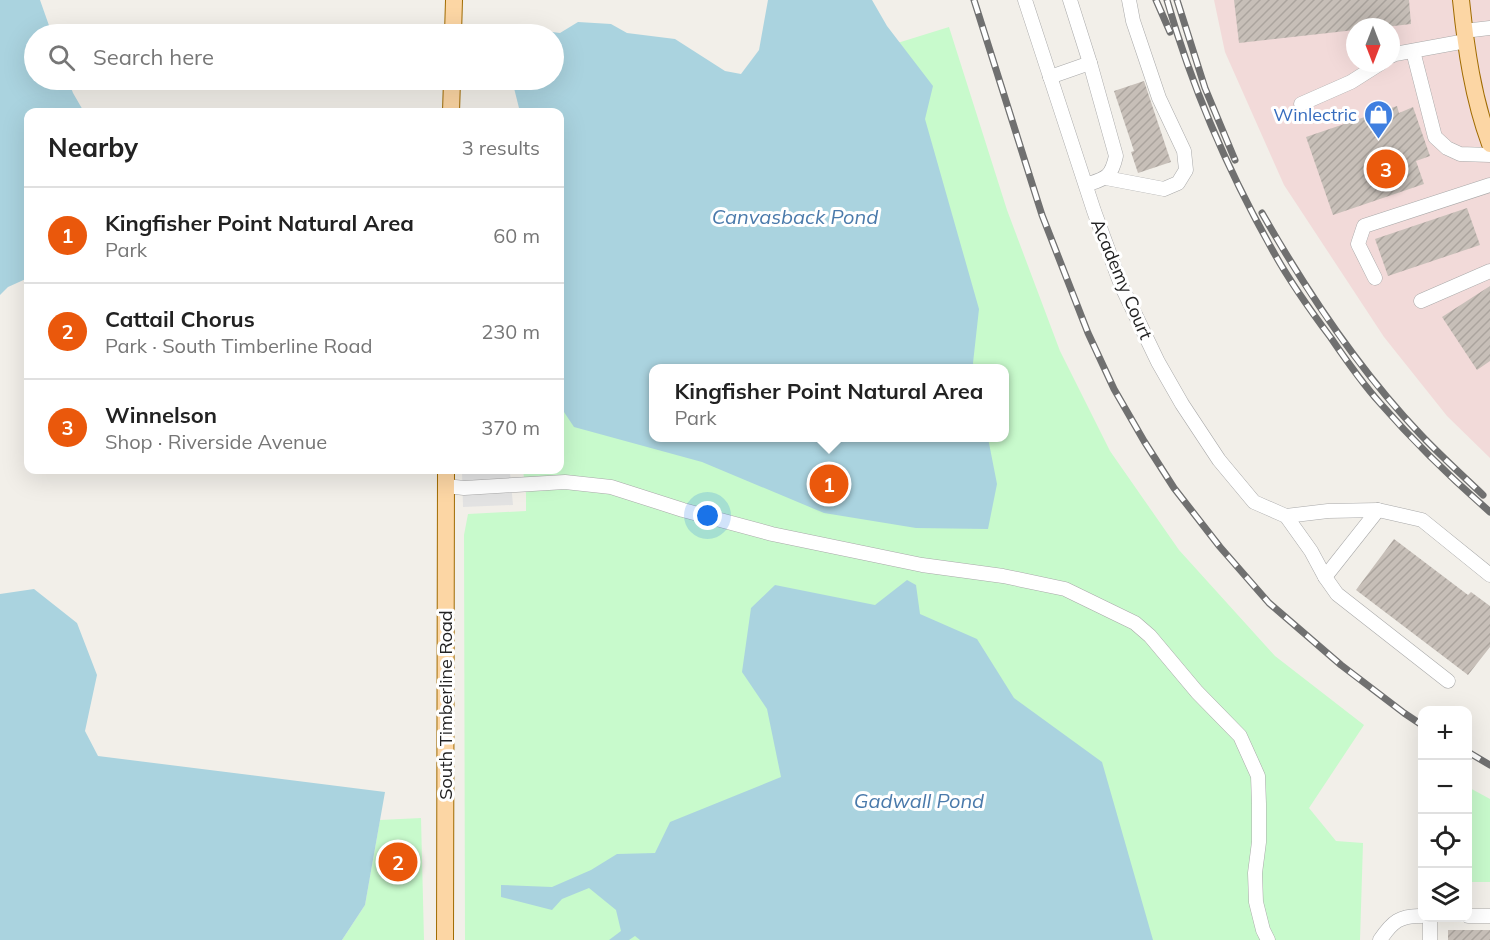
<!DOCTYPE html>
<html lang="en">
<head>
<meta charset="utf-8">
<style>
	body { margin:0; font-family:Mulish,sans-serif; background:#f6f6f6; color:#222 }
	.controls { position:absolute; right:18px; bottom:18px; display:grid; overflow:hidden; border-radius:12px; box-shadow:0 6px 24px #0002 }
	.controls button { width:54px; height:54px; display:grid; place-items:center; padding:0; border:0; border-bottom:2px solid #e0e0e0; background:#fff; color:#222; font:30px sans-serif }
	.compass { position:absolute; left:1346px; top:18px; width:54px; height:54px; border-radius:50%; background:#fff; box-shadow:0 6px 24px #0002; rotate:180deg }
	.you { position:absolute; left:708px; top:516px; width:21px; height:21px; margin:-15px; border:4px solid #fff; border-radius:50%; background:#1a73e8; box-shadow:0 0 0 9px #1a73e833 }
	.badge { display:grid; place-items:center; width:39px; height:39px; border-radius:50%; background:#ea580c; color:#fff; font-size:20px; font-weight:700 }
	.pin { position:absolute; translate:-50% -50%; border:3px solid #fff; box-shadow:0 2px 6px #0006 }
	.popup { position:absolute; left:649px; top:364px; width:360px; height:78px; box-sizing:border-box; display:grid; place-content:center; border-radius:12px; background:#fff; filter:drop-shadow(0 2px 4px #0005); font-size:20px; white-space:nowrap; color:#767676 }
	.popup b { font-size:22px; color:#222 }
	.popup::after { content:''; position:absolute; left:50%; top:100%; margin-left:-12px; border:12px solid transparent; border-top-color:#fff }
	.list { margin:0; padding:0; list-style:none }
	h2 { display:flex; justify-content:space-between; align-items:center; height:78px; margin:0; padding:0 24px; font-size:26px }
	h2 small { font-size:20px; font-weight:400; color:#767676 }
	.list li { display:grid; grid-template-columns:39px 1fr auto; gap:18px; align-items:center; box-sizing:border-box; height:96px; padding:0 24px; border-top:2px solid #e0e0e0 }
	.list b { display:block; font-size:22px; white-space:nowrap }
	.list p { margin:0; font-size:20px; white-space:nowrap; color:#767676 }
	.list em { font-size:20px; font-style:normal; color:#767676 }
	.icon { flex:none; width:33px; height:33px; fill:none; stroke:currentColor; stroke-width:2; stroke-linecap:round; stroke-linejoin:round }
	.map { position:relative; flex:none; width:1490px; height:940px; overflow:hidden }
	.search { position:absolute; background:#fff; box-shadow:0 6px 24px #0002; left:24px; top:24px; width:540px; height:66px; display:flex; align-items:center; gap:15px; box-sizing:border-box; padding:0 21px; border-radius:33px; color:#767676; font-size:22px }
	.panel { position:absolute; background:#fff; box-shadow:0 6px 24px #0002; left:24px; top:108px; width:540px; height:366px; border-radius:12px }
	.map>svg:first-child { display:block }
</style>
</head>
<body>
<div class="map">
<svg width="1490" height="940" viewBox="0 0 1490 940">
	<defs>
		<pattern id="building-hatch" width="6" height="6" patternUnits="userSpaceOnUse" patternTransform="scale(1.5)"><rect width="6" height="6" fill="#c7bfb8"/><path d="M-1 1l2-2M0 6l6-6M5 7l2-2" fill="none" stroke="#aba49e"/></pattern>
	</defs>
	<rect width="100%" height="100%" fill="#f2efe9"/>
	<path fill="#f2dad9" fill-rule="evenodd" d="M 1214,0 L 1490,0 L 1490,458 L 1447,416 L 1384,337 L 1284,185 L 1225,52 ZM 1355,27 L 1391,27 L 1391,63 L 1355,63 Z"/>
	<g fill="#c8facc" fill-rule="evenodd">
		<path d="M 949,27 L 1007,210 L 1060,351 L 1110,451 L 1179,550 L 1275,656 L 1364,725 L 1309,808 L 1336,841 L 1363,843 L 1360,940 L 465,940 L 464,535 L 468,514 L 526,511 L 526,494 L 523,470 L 560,470 L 560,112 L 554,80 L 736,93 ZM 654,368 L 1004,368 L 1004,438 L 654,438 Z"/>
		<path d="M 1468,787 L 1490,799 L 1490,882 L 1468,882 Z"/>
		<path d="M 421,818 L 424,940 L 342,940 L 365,905 L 380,820 Z"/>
	</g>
	<path fill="#e2e2e2" d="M 462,471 L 510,473 L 513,505 L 463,507 Z"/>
	<g fill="#aad3df">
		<path d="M 0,0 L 40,0 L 52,34 L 34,34 L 34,80 L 68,80 L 73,93 L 84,112 L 28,112 L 28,278 L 8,287 L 0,295 Z"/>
		<path d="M 768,0 L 872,0 L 887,26 L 933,86 L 925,119 L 979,309 L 973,363 L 974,368 L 654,368 L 654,438 L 988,438 L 997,484 L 988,529 L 916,528 L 824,513 L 702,462 L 574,427 L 560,406 L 560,112 L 520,112 L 512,80 L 554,80 L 554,34 L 515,34 L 521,28 L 560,33 L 578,22 L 611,24 L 627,33 L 675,39 L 725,71 L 741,74 L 759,50 Z"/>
		<path d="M 907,580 L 916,585 L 920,614 L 977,639 L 1014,698 L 1102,762 L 1153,940 L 640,940 L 635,936 L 629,940 L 609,940 L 621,931 L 616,910 L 589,888 L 562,899 L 552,910 L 501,897 L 501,885 L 552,887 L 591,870 L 617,854 L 655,853 L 670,822 L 781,777 L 767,709 L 742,672 L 751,608 L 775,585 L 875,605 Z"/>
		<path d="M 34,589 L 77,623 L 97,675 L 85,731 L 98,756 L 385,792 L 365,905 L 342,940 L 0,940 L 0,594 Z"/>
	</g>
	<g fill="url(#building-hatch)">
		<path d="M 1234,0 L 1409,0 L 1411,24 L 1385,27 L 1355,27 L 1355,30 L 1239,43 Z"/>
		<path d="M 1144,81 L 1171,162 L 1138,173 L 1131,152 L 1134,151 L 1114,91 Z"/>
		<path d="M 1397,106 L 1399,113 L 1413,107 L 1430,156 L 1416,161 L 1424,184 L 1333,215 L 1306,137 Z"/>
		<path d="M 1467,208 L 1480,245 L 1388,276 L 1375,239 Z"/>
		<path d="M 1490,286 L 1490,361 L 1477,370 L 1442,317 Z"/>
		<path d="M 1394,539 L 1468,595 L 1471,592 L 1490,606 L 1490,647 L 1468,675 L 1356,590 Z"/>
		<rect x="1448" y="930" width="42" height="10"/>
	</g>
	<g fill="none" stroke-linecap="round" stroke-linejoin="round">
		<defs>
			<g id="minor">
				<path d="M 1025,0 L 1094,211 L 1121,285 L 1158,362 L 1182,404 L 1219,460 L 1254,502 L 1286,516 L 1311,551 L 1325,577 L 1337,594 L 1448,681"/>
				<path d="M 1464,31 L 1490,28"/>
				<path d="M 1413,51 L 1435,137 L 1447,148 L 1460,154 L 1490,155"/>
				<path d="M 1391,56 L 1395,54 L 1466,41"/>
				<path d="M 1050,77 L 1090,63 L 1070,0"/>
				<path d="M 1301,104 L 1351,82 L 1381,63"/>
				<path d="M 1106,178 L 1164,189 L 1178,183 L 1186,170 L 1184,151 L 1159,98 L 1133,21 L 1129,0"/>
				<path d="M 1086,185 C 1106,178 1111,178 1116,156 L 1090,63"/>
				<path d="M 1375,278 L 1358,244 L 1364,226 L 1490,185"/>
				<path d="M 1421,301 L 1490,271"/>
				<path d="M 446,486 L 464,488 L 565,482 L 611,487 L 683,510 L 772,534 L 922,565 L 1003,576 L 1065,589 L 1135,623 L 1150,636 L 1197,692 L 1240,736 L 1258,776 L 1259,804 L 1259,842 L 1255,873 L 1256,902 L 1263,930 L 1268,940"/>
				<path d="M 1286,516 L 1328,511 L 1378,510 L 1422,520 L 1490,575"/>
				<path d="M 1325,577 L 1378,510"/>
				<path d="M 1468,916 L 1490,916"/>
				<path d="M 1430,918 L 1430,940"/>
				<path d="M 1380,940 C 1392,922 1400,915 1422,916"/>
			</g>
			<g id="major">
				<path d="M 1461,0 C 1466,49 1473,98 1490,144"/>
				<path d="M 453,34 L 454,0"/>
				<path d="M 451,112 L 452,80"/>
				<path d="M 445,940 L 446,470"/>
			</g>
		</defs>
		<use href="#minor" stroke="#a9a9a9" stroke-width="15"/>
		<use href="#major" stroke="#a06b00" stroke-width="18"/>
		<use href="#minor" stroke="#fff" stroke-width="14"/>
		<use href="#major" stroke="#fcd6a4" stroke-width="16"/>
		<defs>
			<g id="rail">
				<path d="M 974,0 L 1042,215 L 1088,333 L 1114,389 L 1144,441 L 1174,488 L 1220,547 L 1269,603 L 1341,665 L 1404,713 L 1422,725"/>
				<path d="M 1156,0 L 1170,32"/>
				<path d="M 1167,0 C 1192,88 1228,171 1273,251 C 1290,282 1310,310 1331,338 C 1346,360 1362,383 1380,403 C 1414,442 1451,478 1490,512"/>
				<path d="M 1177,0 L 1205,88 L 1235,160"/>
				<path d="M 1262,213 C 1307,292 1358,369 1421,435 C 1441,456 1462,475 1483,495"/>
				<path d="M 1468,752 L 1490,765"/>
			</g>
		</defs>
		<use href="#rail" stroke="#707070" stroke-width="7"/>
		<use href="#rail" stroke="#fff" stroke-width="4.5" stroke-dasharray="14" stroke-linecap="butt"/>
	</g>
	<defs>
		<symbol id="shop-pin" viewBox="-11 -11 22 30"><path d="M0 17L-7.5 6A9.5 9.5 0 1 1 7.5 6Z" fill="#3f7fe0" stroke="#fff"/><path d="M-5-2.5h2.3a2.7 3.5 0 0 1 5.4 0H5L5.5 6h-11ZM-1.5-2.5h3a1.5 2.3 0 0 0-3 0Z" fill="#fff"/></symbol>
	</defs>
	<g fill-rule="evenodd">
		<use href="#shop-pin" x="1362" y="98" width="33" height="45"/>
	</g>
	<g text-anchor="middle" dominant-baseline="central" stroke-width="6" stroke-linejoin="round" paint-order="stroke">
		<g font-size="18" fill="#366cbe" stroke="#fff" text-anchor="end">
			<text x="1357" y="114">Winlectric</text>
		</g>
		<g font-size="18" fill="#222" stroke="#fff">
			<text transform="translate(1122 279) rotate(67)">Academy Court</text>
			<text transform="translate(445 705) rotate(-90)">South Timberline Road</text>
		</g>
		<g font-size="20" font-style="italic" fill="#4a7aab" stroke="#fff">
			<text x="795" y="216">Canvasback Pond</text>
			<text x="919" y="800">Gadwall Pond</text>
		</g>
	</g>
</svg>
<div class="controls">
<button>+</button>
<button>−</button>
<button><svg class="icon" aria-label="locate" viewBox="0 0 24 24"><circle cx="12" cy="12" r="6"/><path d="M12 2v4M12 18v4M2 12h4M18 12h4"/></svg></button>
<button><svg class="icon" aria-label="layers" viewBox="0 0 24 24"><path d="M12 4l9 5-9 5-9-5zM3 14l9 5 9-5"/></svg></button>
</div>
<svg class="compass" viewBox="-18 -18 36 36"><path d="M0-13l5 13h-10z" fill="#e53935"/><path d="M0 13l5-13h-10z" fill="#767676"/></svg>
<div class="you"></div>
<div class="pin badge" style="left:829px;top:484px">1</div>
<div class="popup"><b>Kingfisher Point Natural Area</b>Park</div>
<div class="pin badge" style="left:398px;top:862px">2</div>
<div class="pin badge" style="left:1386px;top:169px">3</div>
<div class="search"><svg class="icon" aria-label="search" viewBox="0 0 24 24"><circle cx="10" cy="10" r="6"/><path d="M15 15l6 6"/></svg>Search here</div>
<section class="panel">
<h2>Nearby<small>3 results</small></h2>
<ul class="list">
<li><span class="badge">1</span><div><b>Kingfisher Point Natural Area</b><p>Park</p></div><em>60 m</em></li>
<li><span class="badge">2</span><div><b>Cattail Chorus</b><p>Park · South Timberline Road</p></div><em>230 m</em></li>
<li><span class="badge">3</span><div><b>Winnelson</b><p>Shop · Riverside Avenue</p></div><em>370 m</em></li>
</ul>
</section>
</div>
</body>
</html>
